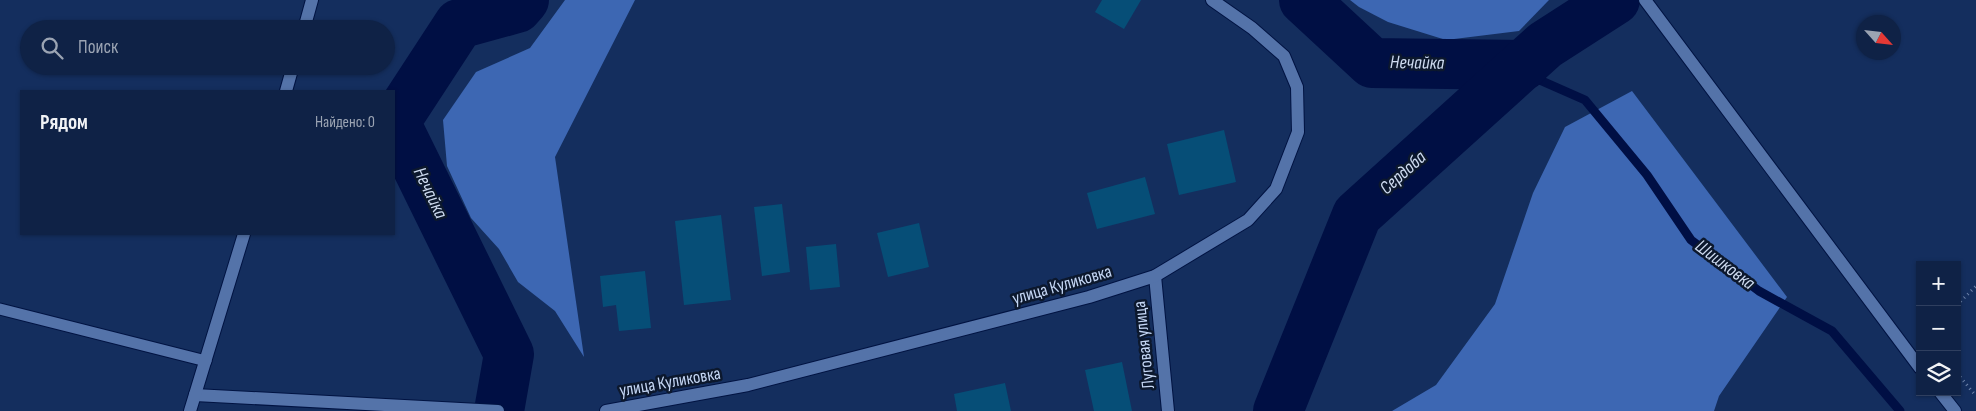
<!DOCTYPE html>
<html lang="ru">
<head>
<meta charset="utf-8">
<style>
	body { margin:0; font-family:"Sofia Sans Condensed",sans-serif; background:#182a4d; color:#f1f3f6 }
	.controls { position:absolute; right:15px; bottom:15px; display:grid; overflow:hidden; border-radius:0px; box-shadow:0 1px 4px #0004 }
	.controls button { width:45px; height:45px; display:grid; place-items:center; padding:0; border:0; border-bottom:1px solid #2f3f5f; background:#0f2246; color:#f1f3f6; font:25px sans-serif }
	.compass { position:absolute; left:1856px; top:15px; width:45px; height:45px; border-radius:50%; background:#0f2246; box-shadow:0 1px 4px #0004; rotate:117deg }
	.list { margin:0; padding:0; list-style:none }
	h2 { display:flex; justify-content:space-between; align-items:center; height:65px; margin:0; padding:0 20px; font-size:21px }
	h2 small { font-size:16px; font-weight:400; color:#9ba4b3 }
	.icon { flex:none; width:28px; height:28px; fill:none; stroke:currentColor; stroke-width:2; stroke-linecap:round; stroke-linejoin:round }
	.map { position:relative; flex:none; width:1976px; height:411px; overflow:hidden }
	.search { position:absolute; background:#0f2246; box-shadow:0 1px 4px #0004; left:20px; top:20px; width:375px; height:55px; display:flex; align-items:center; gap:12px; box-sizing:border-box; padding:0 18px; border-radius:28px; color:#9ba4b3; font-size:19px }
	.panel { position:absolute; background:#0f2246; box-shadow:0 1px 4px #0004; left:20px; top:90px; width:375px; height:145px; border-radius:0px }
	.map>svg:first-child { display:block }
</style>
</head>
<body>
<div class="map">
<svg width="1976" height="411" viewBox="0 0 1976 411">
	<rect width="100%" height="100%" fill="#142e5e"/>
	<g fill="#3d67b3">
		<path d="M 565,0 L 635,0 L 555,157 L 584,357 L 555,311 L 518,282 L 499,249 L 471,218 L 447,166 L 443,120 L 476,72 L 530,48 Z"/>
		<path d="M 1350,0 L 1549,0 L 1519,31 L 1446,40 L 1388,22 L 1359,7 Z"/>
		<path d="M 1632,91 L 1787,297 L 1719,396 L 1714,411 L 1392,411 L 1436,385 L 1495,304 L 1533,193 L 1565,127 Z"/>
	</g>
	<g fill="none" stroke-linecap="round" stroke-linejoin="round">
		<path stroke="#000f44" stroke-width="9" d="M 1517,70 L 1585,100 L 1647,175 L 1691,240 L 1759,291 L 1832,331 L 1900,411"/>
		<g stroke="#000f44" stroke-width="50">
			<path d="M 1304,0 L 1372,63 L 1524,65"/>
			<path d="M 499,411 L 509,354 L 395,122 L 459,24 L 517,8 L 524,0"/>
			<path d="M 1278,411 L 1357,215 L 1545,45 L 1615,0"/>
		</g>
	</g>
	<g fill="#064e77">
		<path d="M 1102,0 L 1141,0 L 1124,29 L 1095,12 Z"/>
		<path d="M 1224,130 L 1236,182 L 1179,195 L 1167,144 Z"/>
		<path d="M 1145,177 L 1155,214 L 1097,229 L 1087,193 Z"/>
		<path d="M 782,204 L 790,272 L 762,276 L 754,207 Z"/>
		<path d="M 721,215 L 731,300 L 684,305 L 675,221 Z"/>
		<path d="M 919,223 L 929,267 L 888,277 L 877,233 Z"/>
		<path d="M 836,244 L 840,287 L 810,290 L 806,247 Z"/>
		<path d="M 645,271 L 651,328 L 619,331 L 616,305 L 603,307 L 600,276 Z"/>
		<path d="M 1122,362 L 1132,411 L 1094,411 L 1085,370 Z"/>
		<path d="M 1005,383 L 1011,411 L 957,411 L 954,394 Z"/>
	</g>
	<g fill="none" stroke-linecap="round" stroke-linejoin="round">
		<defs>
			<path id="service" d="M 0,309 L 206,361"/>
			<g id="minor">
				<path d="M 1155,276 L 1168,411"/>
				<path d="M 195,395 L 498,411"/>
				<path d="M 606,411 L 748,385 L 1089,297 L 1155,276 L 1248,220 L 1276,189 L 1298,132 L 1297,87 L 1284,56 L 1252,28 L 1212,0"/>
			</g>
			<g id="tertiary">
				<path d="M 1645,0 L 1920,368"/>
				<path d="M 304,29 L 312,0"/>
				<path d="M 286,91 L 293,66"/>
				<path d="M 1940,392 L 1955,411"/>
				<path d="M 190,411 L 244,234"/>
			</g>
		</defs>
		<use href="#service" stroke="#001342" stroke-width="13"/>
		<use href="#minor" stroke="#001342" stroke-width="14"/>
		<use href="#tertiary" stroke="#001342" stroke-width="14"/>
		<g stroke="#6e83aa" stroke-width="3" stroke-dasharray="1 4" stroke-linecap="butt">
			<path d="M 1957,305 L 1976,286"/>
			<path d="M 1957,373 L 1976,396"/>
		</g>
		<use href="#service" stroke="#5473a9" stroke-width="11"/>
		<use href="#minor" stroke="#5473a9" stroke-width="12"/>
		<use href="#tertiary" stroke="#5473a9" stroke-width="12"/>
	</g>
	<g text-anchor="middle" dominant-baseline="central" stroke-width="5" stroke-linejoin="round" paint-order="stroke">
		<g font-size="18" fill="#c4d6f4" stroke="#0c182d">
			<text transform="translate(1062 285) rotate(-16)">улица Куликовка</text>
			<text transform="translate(1144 345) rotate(-96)">Луговая улица</text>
			<text transform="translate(670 382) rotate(-10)">улица Куликовка</text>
		</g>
		<g font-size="19" font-style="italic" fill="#cedbf0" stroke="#0c182d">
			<text transform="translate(1417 63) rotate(1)">Нечайка</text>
			<text transform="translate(1403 173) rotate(-42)">Сердоба</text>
			<text transform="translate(430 193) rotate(64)">Нечайка</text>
			<text transform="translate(1725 265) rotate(37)">Шишковка</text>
		</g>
	</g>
</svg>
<div class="controls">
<button>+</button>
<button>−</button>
<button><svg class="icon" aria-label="layers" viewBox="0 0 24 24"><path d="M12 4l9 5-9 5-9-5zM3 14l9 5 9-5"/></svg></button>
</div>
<svg class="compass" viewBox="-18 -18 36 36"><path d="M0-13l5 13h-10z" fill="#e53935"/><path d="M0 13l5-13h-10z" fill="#9ba4b3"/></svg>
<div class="search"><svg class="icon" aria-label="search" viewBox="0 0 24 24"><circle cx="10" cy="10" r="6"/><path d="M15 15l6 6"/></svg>Поиск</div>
<section class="panel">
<h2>Рядом<small>Найдено: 0</small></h2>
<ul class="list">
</ul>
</section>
</div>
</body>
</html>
